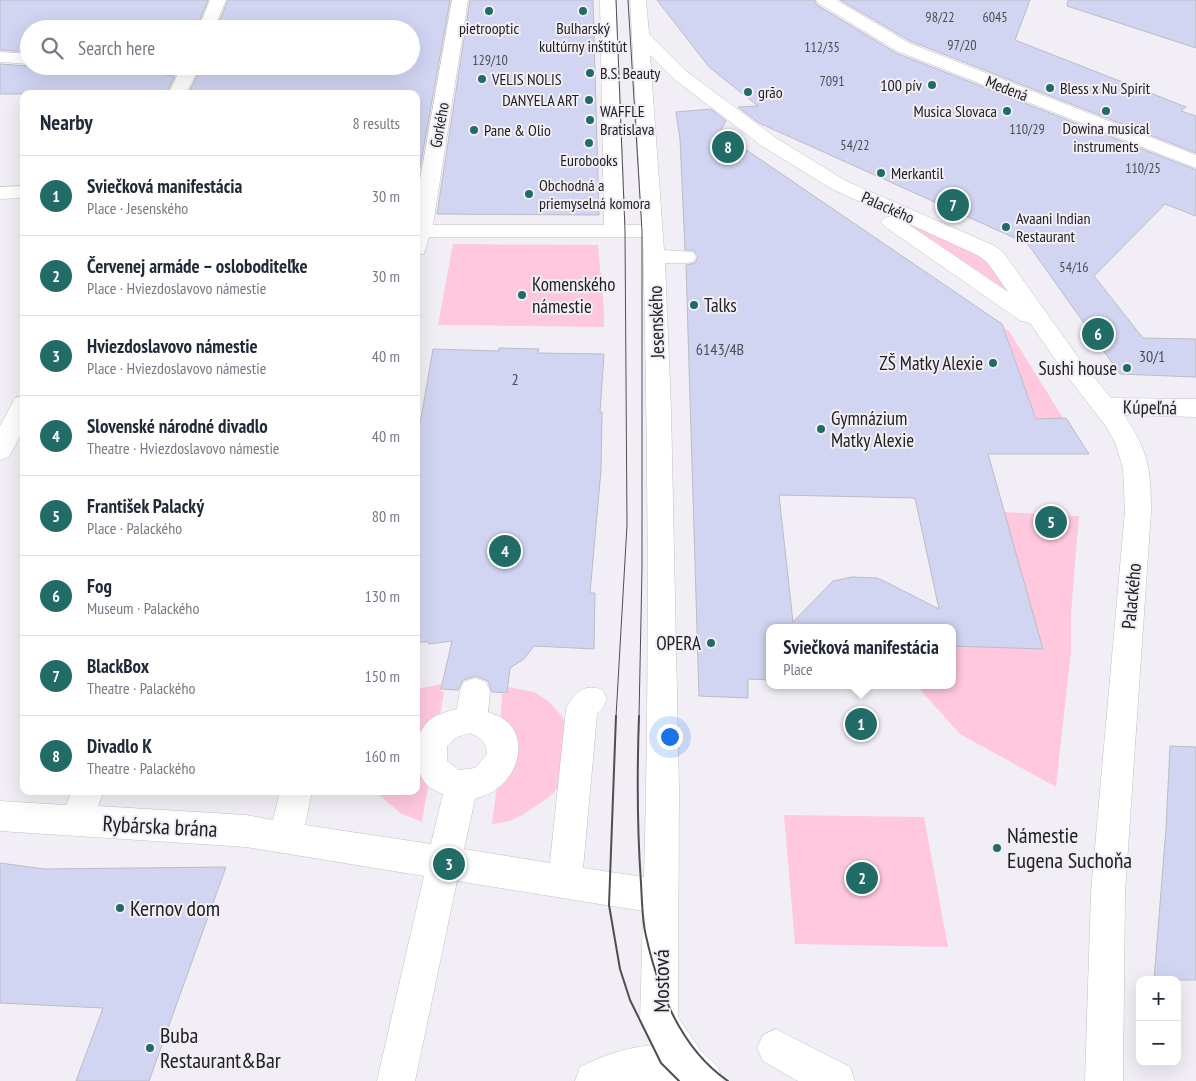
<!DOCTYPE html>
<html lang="en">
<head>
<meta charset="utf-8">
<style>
	body { margin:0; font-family:"PT Sans Narrow",sans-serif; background:#f2f2f3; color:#1f2937 }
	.controls { position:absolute; right:15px; bottom:15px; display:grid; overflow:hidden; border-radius:10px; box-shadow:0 5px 20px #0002 }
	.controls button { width:45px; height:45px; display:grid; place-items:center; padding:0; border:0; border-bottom:1px solid #e0e1e3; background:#fff; color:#1f2937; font:25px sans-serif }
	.you { position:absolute; left:669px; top:736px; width:18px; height:18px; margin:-12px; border:4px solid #fff; border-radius:50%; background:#1a73e8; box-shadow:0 0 0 8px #1a73e833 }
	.badge { display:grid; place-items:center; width:32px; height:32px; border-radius:50%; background:#226c67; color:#fff; font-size:16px; font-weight:700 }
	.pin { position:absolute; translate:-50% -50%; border:2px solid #fff; box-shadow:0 1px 5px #0006 }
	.popup { position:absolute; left:766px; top:624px; width:190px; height:65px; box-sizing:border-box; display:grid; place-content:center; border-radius:10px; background:#fff; filter:drop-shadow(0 1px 4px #0005); font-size:16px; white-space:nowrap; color:#747a83 }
	.popup b { font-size:19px; color:#1f2937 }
	.popup::after { content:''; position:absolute; left:50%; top:100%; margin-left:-10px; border:10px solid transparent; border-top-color:#fff }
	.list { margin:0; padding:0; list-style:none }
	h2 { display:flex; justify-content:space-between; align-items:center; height:65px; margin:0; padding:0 20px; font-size:21px }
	h2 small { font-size:16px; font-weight:400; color:#747a83 }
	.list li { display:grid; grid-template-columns:32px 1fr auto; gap:15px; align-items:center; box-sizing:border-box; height:80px; padding:0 20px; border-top:1px solid #e0e1e3 }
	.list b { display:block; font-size:19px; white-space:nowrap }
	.list p { margin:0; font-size:16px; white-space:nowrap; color:#747a83 }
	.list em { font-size:16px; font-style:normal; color:#747a83 }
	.icon { flex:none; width:28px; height:28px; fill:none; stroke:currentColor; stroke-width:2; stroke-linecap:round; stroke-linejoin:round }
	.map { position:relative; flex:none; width:1196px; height:1081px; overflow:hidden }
	.search { position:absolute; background:#fff; box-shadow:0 5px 20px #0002; left:20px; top:20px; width:400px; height:55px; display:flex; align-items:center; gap:12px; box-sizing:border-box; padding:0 18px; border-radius:28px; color:#747a83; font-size:19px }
	.panel { position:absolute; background:#fff; box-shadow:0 5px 20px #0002; left:20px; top:90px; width:400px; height:705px; border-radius:10px }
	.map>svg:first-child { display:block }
</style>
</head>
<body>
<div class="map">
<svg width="1196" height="1081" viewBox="0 0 1196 1081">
	<rect width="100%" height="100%" fill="#f2eef6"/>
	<g fill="#ffc8df">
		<path d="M 911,223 L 996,264 L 1018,299 L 907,226 Z"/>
		<path d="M 453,244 L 598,245 L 604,310 L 604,327 L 438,325 Z"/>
		<path d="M 1004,328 L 1009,331 L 1063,418 L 1036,419 Z"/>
		<path d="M 1003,512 L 1079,516 L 1071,613 L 1071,651 L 1056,787 L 960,734 L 916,685 L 952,685 L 952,646 Z"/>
		<path d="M 442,684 L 441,692 L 444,692 L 422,822 L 400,813 L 375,791 L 416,791 L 416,689 Z"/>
		<path d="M 508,687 L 534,692 L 548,701 L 561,715 L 570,734 L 560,786 L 548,798 L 524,814 L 510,821 L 492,824 L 497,785 L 502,694 L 507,694 Z"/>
		<path d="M 784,815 L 924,817 L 948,947 L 795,944 Z"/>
	</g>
	<g fill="#d2d5f2" stroke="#bbbcc4" fill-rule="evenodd">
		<path d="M 0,0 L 208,0 L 196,29 L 29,29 L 29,52 L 0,50 Z"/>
		<path d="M 228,0 L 450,0 L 416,190 L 416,94 L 189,92 L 202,66 L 411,66 L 411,29 L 216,29 Z"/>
		<path d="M 470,0 L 593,0 L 599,215 L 437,214 Z"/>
		<path d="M 657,0 L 814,0 L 817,5 L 896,53 L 1196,170 L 1196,216 L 1165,204 L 1094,276 L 1143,338 L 1196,339 L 1196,377 L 1120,374 L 1028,244 L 759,123 L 738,107 L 758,106 L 709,67 Z"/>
		<path d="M 840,0 L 1030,0 L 1015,40 L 1186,107 L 1181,111 L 1196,116 L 1196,153 L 910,41 Z"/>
		<path d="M 1068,0 L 1196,0 L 1196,48 L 1067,6 Z"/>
		<path d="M 0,64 L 29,66 L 128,66 L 133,72 L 175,76 L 167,92 L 144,91 L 142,94 L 0,94 Z"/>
		<path d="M 711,109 L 726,121 L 720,132 L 1002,324 L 1036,419 L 1066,418 L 1089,454 L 988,454 L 1043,649 L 952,646 L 952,628 L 770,628 L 770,680 L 748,679 L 748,698 L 699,696 L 686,265 L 695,263 L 698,256 L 693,250 L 685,250 L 680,139 L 676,112 ZM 779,495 L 915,498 L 939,609 L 884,581 L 877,578 L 852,577 L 833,581 L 793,622 Z"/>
		<path d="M 499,348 L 539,349 L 538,353 L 604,354 L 600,412 L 602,412 L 601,470 L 590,593 L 595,593 L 594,649 L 534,646 L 524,659 L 510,668 L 507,693 L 492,692 L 488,681 L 476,676 L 463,680 L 458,690 L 441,689 L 452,641 L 429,644 L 428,642 L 416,642 L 416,424 L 420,424 L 433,349 L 499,351 Z"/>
		<path d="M 1170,746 L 1196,747 L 1196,980 L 1154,980 L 1166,828 Z"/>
		<path d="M 0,863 L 45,869 L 226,867 L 149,1081 L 76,1081 L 103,1008 L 0,1003 Z"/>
	</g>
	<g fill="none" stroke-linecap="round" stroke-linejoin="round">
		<defs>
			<g id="minor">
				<path d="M 210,0 L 226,0 L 214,29 L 198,29 Z"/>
				<path d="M 452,0 L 468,0 L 433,225 L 604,225 L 600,0 L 616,0 L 625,225 L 642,225 L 630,0 L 646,0 L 649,34 L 686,71 L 776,138 L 846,181 L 993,245 L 1003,252 L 1080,360 L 1111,398 L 1196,399 L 1196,417 L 1124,415 C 1148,450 1151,469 1151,511 L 1125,892 L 1123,1081 L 1085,1081 L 1091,892 L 1125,511 L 1123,468 L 1115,442 L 1105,425 L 1064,372 L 1030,323 L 1021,321 L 884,226 L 881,222 L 884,218 L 891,216 L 832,189 L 762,146 L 674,79 L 650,55 L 664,250 L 693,252 L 696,257 L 693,262 L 685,263 L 665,263 L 671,408 L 679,789 L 678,1017 L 701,1051 L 718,1067 L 723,1081 L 575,1081 L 580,1067 C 603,1055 626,1048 652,1045 L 640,1022 L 643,911 L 457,881 L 415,1081 L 377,1081 L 424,876 L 246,847 L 0,831 L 0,801 L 66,805 L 72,791 L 100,791 L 102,796 L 98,806 L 246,815 L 273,820 L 280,791 L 312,791 L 305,825 L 431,844 L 443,794 C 437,791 430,789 426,784 C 411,766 412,733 431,719 C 438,714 449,711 457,709 L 460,691 L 464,682 L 475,678 L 486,682 L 490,691 L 488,712 C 492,714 498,715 502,718 C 528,734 520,771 499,787 C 493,793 483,796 475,799 L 464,849 L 550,863 L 566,709 C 575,692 584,683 603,690 L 607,699 L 603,708 L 597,714 L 583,868 L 644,877 C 650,664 648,450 643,237 L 429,237 L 424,254 L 416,255 L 416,202 ZM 905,222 L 977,255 L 987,262 L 1008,292 ZM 470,733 C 481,738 486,741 487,754 L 475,768 L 459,770 L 447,761 L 447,746 L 457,737 Z"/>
				<path d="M 816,0 L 836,0 L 909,43 L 1196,155 L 1196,168 L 897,51 L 818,3 Z"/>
				<path d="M 0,52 L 29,54 L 29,64 L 0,62 Z"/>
				<path d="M 130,66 L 200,66 L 186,94 L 168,94 L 178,74 L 139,71 L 133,70 Z"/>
				<path d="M 24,186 L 24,198 L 0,199 L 0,187 Z"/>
				<path d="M 24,396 L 24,429 L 9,457 L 0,460 L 0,426 L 15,398 Z"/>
				<path d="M 776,1029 L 850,1067 L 855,1081 L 798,1081 L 763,1061 L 757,1048 L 763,1035 Z"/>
			</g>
		</defs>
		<use href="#minor" stroke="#c2bfc7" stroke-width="1"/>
		<use href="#minor" fill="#fff" fill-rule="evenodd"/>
		<g stroke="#504e51" stroke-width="1">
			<path d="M 616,0 L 625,231 L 627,525 L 616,717"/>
			<path d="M 628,0 L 642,231 L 642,568 L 639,717"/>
		</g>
		<g stroke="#504e51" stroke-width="2">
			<path d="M 616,716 L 609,905 L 620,969 L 630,1000 L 661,1063 L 679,1081"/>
			<path d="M 639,716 C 637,772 637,827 641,883 C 642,900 642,919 646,936 C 658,990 681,1049 728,1081"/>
		</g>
	</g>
	<g fill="#226c67" stroke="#f2eef6" stroke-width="2">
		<circle cx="489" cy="11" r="5"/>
		<circle cx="583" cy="11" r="5"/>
		<circle cx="590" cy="73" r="5"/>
		<circle cx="482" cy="79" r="5"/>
		<circle cx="932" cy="85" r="5"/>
		<circle cx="1050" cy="88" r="5"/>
		<circle cx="748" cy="92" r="5"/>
		<circle cx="589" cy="100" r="5"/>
		<circle cx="1007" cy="111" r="5"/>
		<circle cx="1106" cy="111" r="5"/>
		<circle cx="590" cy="120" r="5"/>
		<circle cx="474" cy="130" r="5"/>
		<circle cx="589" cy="143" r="5"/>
		<circle cx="881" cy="173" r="5"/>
		<circle cx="529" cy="194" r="5"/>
		<circle cx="1006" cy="227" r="5"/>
		<circle cx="522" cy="295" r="5"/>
		<circle cx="694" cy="305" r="5"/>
		<circle cx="993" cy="363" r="5"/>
		<circle cx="1127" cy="368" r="5"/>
		<circle cx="821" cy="429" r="5"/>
		<circle cx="711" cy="643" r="5"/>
		<circle cx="997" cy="848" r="5"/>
		<circle cx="120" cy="908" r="5"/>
		<circle cx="150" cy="1048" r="5"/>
	</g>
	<g text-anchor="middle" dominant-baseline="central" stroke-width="4" stroke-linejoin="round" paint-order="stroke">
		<g font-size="14" fill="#4d4d56">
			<text x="940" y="17">98/22</text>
			<text x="995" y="17">6045</text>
			<text x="962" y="45">97/20</text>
			<text x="822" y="47">112/35</text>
			<text x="490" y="60">129/10</text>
			<text x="832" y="81">7091</text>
			<text x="1027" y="129">110/29</text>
			<text x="855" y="145">54/22</text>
			<text x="1143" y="168">110/25</text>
			<text x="1074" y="267">54/16</text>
		</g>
		<g font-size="16" fill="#212022" stroke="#f2eef6" text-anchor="start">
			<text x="489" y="28" text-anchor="middle">pietrooptic</text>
			<text x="583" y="28" text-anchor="middle">Bulharský<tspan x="583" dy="18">kultúrny inštitút</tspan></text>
			<text x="600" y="73">B.S. Beauty</text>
			<text x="492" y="79">VELIS NOLIS</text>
			<text x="922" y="85" text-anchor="end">100 pív</text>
			<text x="1060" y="88">Bless x Nu Spirit</text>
			<text x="758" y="92">grão</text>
			<text x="579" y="100" text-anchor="end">DANYELA ART</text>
			<text x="600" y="111">WAFFLE<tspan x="600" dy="18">Bratislava</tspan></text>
			<text x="997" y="111" text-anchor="end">Musica Slovaca</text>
			<text x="1106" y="128" text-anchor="middle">Dowina musical<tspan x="1106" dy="18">instruments</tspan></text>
			<text x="484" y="130">Pane &amp; Olio</text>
			<text x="589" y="160" text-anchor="middle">Eurobooks</text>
			<text x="891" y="173">Merkantil</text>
			<text x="539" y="185">Obchodná a<tspan x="539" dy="18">priemyselná komora</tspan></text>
			<text x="1016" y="218">Avaani Indian<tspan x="1016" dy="18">Restaurant</tspan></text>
		</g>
		<g font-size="16" fill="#212022" stroke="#f2eef6">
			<text transform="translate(1007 88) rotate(21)">Medená</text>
			<text transform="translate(439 125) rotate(-80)">Gorkého</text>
			<text transform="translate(888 207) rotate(24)">Palackého</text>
		</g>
		<g font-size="16" fill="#4d4d56">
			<text x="720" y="349">6143/4B</text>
			<text x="1152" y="356">30/1</text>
			<text x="515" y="379">2</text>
		</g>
		<g font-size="19" fill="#212022" stroke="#f2eef6" text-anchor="start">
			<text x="532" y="284">Komenského<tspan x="532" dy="22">námestie</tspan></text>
			<text x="704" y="305">Talks</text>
			<text x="983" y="363" text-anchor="end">ZŠ Matky Alexie</text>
			<text x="1117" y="368" text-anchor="end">Sushi house</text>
			<text x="831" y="418">Gymnázium<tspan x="831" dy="22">Matky Alexie</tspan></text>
			<text x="701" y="643" text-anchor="end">OPERA</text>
		</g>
		<g font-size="19" fill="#212022" stroke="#f2eef6">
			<text transform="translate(656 322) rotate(-92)">Jesenského</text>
			<text transform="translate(1150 407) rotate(1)">Kúpeľná</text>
			<text transform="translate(1131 596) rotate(-85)">Palackého</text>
		</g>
		<g font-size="22" fill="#212022" stroke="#f2eef6">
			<text transform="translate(160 826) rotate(3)">Rybárska brána</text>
			<text transform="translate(661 981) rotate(-90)">Mostová</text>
		</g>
		<g font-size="22" fill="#212022" stroke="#f2eef6" text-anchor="start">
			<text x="1007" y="835">Námestie<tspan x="1007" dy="25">Eugena Suchoňa</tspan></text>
			<text x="130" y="908">Kernov dom</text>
			<text x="160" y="1035">Buba<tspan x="160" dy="25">Restaurant&amp;Bar</tspan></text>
		</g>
	</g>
</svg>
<div class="controls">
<button>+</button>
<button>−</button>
</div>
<div class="you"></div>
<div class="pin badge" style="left:861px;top:724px">1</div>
<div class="popup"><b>Sviečková manifestácia</b>Place</div>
<div class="pin badge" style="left:862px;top:878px">2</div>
<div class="pin badge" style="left:449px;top:864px">3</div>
<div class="pin badge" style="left:505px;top:551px">4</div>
<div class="pin badge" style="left:1051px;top:522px">5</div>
<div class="pin badge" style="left:1098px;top:334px">6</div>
<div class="pin badge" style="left:953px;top:205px">7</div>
<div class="pin badge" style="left:728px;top:147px">8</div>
<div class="search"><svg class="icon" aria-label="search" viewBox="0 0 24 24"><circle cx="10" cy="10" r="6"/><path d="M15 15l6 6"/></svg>Search here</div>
<section class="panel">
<h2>Nearby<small>8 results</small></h2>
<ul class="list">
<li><span class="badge">1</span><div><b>Sviečková manifestácia</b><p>Place · Jesenského</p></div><em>30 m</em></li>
<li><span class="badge">2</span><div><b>Červenej armáde – osloboditeľke</b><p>Place · Hviezdoslavovo námestie</p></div><em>30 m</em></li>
<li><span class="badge">3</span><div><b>Hviezdoslavovo námestie</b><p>Place · Hviezdoslavovo námestie</p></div><em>40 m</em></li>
<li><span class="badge">4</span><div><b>Slovenské národné divadlo</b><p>Theatre · Hviezdoslavovo námestie</p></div><em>40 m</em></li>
<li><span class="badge">5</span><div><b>František Palacký</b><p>Place · Palackého</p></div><em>80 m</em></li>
<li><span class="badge">6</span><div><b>Fog</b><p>Museum · Palackého</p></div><em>130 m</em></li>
<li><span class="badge">7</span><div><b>BlackBox</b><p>Theatre · Palackého</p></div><em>150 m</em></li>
<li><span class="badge">8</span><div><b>Divadlo K</b><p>Theatre · Palackého</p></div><em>160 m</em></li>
</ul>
</section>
</div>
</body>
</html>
